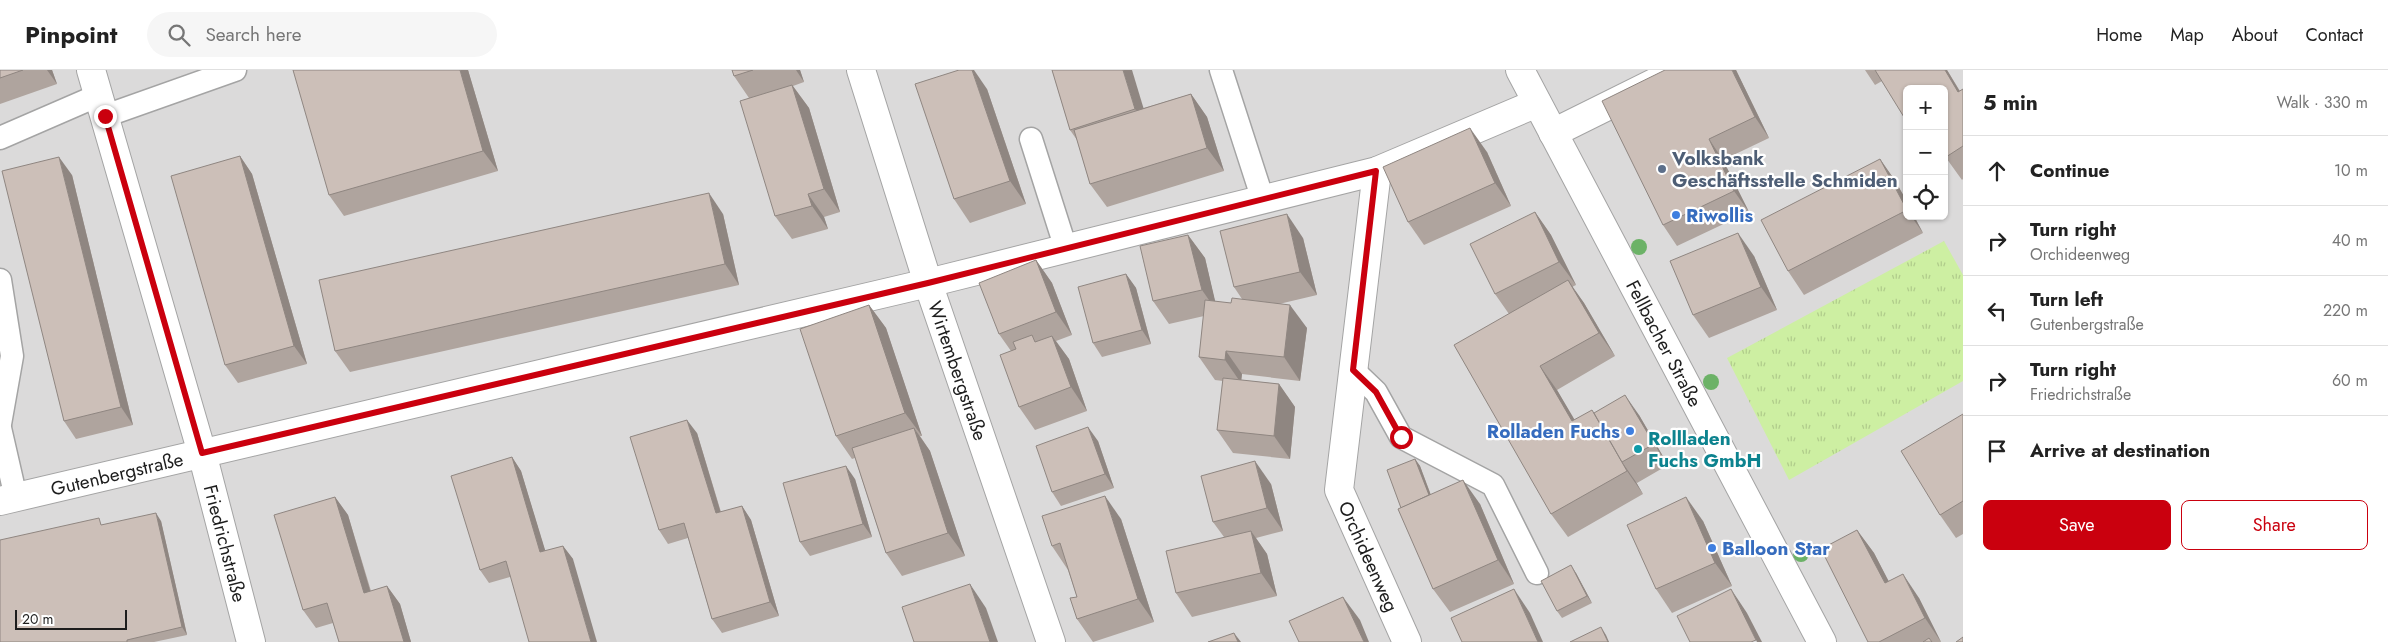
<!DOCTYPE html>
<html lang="en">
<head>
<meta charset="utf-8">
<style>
	body { margin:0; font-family:Jost,sans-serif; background:#f6f6f6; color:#222 }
	.controls { position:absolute; right:15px; top:15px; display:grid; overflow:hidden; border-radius:8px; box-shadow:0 1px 4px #0004 }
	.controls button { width:45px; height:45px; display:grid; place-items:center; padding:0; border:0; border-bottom:1px solid #e0e0e0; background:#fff; color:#222; font:25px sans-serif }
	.scale { position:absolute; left:15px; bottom:12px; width:112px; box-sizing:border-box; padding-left:5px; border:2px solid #1d1d1d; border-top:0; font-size:14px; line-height:18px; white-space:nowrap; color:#1d1d1d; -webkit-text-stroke:4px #fff; paint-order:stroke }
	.stop { position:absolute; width:15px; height:15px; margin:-11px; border:4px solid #ca000e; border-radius:50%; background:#fff }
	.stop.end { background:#ca000e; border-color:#fff; box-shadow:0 1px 5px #0008 }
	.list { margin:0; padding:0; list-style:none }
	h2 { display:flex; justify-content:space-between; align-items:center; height:65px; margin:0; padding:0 20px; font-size:21px }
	h2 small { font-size:16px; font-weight:400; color:#767676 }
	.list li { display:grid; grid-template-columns:32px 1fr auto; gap:15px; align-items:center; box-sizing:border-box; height:70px; padding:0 20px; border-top:1px solid #e0e0e0 }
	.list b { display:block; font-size:19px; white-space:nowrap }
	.list p { margin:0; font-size:16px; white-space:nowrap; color:#767676 }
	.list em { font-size:16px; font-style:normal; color:#767676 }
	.actions { display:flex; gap:10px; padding:15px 20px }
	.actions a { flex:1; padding:11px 0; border:1px solid #ca000e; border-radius:8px; text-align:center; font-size:18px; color:#ca000e }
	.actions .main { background:#ca000e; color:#fff }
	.icon { flex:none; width:28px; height:28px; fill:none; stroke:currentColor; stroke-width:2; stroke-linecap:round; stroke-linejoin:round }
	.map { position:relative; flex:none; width:1963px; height:572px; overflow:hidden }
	header { display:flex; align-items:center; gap:30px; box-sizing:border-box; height:70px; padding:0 25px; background:#fff; border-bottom:1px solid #e0e0e0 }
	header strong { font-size:24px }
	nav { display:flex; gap:28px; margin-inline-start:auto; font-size:18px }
	.search { width:350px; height:45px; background:#f6f6f6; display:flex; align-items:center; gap:12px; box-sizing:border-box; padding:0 18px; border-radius:28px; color:#767676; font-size:19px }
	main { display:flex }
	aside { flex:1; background:#fff }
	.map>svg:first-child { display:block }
</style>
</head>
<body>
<header>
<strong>Pinpoint</strong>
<div class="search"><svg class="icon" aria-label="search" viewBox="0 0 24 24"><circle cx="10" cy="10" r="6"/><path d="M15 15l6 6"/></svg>Search here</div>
<nav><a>Home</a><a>Map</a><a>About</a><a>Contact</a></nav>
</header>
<main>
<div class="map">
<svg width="1963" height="572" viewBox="0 0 1963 572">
	<defs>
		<pattern id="grass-tufts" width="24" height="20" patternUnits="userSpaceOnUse" patternTransform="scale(1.25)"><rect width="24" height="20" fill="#cdefa2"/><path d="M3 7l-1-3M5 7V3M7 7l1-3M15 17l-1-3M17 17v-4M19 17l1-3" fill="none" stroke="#b0cc8b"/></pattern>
	</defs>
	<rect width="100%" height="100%" fill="#efeae2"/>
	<path fill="#dbdada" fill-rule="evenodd" d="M 0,0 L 1963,0 L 1963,572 L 0,572 ZM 1907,19 L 1944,19 L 1944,146 L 1907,146 Z"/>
	<path fill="url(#grass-tufts)" d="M 1944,171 L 1963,205 L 1963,311 L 1789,410 L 1727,288 Z"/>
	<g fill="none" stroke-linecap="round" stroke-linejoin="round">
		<defs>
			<g id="service">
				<path d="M 1221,0 L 1263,130"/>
				<path d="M 105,46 L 235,0"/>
				<path d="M 0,68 L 99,25"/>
				<path d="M 1031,69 L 1066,179"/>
				<path d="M 0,210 L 12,286 L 0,354"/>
				<path d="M 1353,300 L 1376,322 L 1401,367 L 1493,415 L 1537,503"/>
				<path d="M 0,358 L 16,428"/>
			</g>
			<g id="minor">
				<path id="s1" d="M 91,0 L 202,383 L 251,572"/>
				<path id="s2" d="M 861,0 L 928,213 L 1051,572"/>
				<path d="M 1553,63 L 1680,0"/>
				<path id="s3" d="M 1377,101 L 1339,420 L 1407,572"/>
				<path id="s4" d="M 0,431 L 928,213 L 1377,101 L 1537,33"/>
			</g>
			<g id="tertiary">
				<path id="s5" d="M 1520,0 L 1822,572"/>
			</g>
		</defs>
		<use href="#service" stroke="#a4a4a4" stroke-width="25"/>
		<use href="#minor" stroke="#a4a4a4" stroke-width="30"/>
		<use href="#tertiary" stroke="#a4a4a4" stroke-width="30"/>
		<use href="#service" stroke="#fff" stroke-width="22"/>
		<use href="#minor" stroke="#fff" stroke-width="28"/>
		<use href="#tertiary" stroke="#fff" stroke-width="28"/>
	</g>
	<g fill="#6cb267">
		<circle cx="1639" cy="177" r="8"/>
		<circle cx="1711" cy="312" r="8"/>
		<circle cx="1801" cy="484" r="8"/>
	</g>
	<g fill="#afa49e">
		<path d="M 0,0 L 52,0 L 57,14 L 0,34 Z"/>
		<path d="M 468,0 L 498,101 L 344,146 L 329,125 Z"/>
		<path d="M 732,0 L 800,0 L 804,12 L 793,16 L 809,38 L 840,142 L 824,147 L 828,159 L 792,169 L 775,146 L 749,28 L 734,6 Z"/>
		<path d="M 1052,0 L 1144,38 L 1191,24 L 1207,47 L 1224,101 L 1107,137 L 1090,114 L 1077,70 L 1070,60 Z"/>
		<path d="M 1736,0 L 1769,68 L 1723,90 L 1749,142 L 1677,176 L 1663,155 Z"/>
		<path d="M 1865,0 L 1947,0 L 1960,21 L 1963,19 L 1963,109 L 1962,110 L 1944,85 L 1944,19 L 1882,11 L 1875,15 Z"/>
		<path d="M 987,19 L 1026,134 L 970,153 L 954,129 Z"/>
		<path d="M 1487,82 L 1511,136 L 1424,175 L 1408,152 Z"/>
		<path d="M 240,86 L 252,104 L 307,294 L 238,313 L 225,295 Z"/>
		<path d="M 1880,89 L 1896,112 L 1907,132 L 1907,146 L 1914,146 L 1923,163 L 1804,225 L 1788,201 Z"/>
		<path d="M 72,105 L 133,355 L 76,369 L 64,351 Z"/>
		<path d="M 1535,142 L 1551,165 L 1576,215 L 1572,217 L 1584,233 L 1615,286 L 1557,320 L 1574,350 L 1594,343 L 1639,345 L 1668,395 L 1637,413 L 1636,412 L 1643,424 L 1568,467 L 1551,444 L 1509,244 L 1495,224 Z"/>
		<path d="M 723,144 L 739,215 L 350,302 L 335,281 Z"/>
		<path d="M 1188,165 L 1205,188 L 1215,232 L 1231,233 L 1242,229 L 1234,217 L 1303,168 L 1317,225 L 1279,234 L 1307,258 L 1300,311 L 1242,304 L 1241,310 L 1279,314 L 1295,337 L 1290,389 L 1233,383 L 1217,360 L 1223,311 L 1215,310 L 1199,287 L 1204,246 L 1169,254 L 1153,231 Z"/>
		<path d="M 1754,186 L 1777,240 L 1709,268 L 1693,245 Z"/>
		<path d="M 1036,190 L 1052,213 L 1072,265 L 1056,271 L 1069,289 L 1087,341 L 1035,360 L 1019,337 L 1011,281 L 999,264 Z"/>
		<path d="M 1126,204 L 1136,218 L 1151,274 L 1102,287 L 1093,273 Z"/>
		<path d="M 869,235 L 886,258 L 922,366 L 920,366 L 930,381 L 965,486 L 902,506 L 886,483 L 855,388 L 852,389 L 836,366 Z"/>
		<path d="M 1963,344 L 1963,464 L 1956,468 L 1940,445 Z"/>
		<path d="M 697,363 L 721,442 L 742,436 L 751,450 L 779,546 L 722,563 L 712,549 L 688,468 L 668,474 L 659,460 Z"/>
		<path d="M 1098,371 L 1114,418 L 1061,436 L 1052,422 Z"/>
		<path d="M 512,387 L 521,401 L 545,481 L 563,476 L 573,489 L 489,513 L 480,500 Z"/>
		<path d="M 1415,389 L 1420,396 L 1431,425 L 1480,434 L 1514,514 L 1450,542 L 1433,519 L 1401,438 Z"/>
		<path d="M 855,409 L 872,467 L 810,486 L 800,472 Z"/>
		<path d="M 1271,414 L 1283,461 L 1256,468 L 1267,484 L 1277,526 L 1192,547 L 1176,523 L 1224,467 L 1213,452 Z"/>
		<path d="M 335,427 L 348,445 L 371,521 L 387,516 L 400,534 L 411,572 L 339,572 L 333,553 L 316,558 L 303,540 Z"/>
		<path d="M 1121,449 L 1154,552 L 1093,572 L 1077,549 L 1077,527 L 1068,500 L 1052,476 Z"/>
		<path d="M 161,451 L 187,565 L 154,572 L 0,572 L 104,455 Z"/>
		<path d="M 1703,451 L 1732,516 L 1672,543 L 1656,519 Z"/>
		<path d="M 1857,460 L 1874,483 L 1889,512 L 1919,528 L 1941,572 L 1868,572 Z"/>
		<path d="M 1576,503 L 1592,533 L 1562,548 L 1557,541 Z"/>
	</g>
	<g fill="#8f8681">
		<path d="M 47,0 L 52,0 L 57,14 Z"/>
		<path d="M 460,0 L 468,0 L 498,101 L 483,81 Z"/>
		<path d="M 796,0 L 800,0 L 804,12 Z"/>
		<path d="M 972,0 L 974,0 L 987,19 L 1026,134 L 1010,111 Z"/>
		<path d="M 1123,0 L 1132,0 L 1151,63 L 1135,39 Z"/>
		<path d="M 1732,0 L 1736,0 L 1769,68 L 1755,47 Z"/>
		<path d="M 1945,0 L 1947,0 L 1963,27 L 1958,22 Z"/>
		<path d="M 792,15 L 809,38 L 840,142 L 824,119 Z"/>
		<path d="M 1191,24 L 1207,47 L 1224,101 L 1207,78 Z"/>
		<path d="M 1470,58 L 1487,82 L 1511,136 L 1495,113 Z"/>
		<path d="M 1709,69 L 1723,90 L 1749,142 L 1734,121 Z"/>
		<path d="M 240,86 L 252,104 L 307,294 L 294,276 Z"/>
		<path d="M 59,87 L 72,105 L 133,355 L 121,337 Z"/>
		<path d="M 1880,89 L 1896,112 L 1907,132 L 1907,140 Z"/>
		<path d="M 709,123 L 723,144 L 739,215 L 725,194 Z"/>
		<path d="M 808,124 L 824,147 L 828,159 L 812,136 Z"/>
		<path d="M 1535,142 L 1551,165 L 1576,215 L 1559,192 Z"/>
		<path d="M 1287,144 L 1303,168 L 1317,225 L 1300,202 Z"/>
		<path d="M 1911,146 L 1914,146 L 1923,163 Z"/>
		<path d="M 1738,163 L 1754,186 L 1777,240 L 1761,217 Z"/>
		<path d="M 1188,165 L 1205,188 L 1218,243 L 1202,220 Z"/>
		<path d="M 1036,190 L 1052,213 L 1072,265 L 1056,242 Z"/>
		<path d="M 1126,204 L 1136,218 L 1151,274 L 1142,260 Z"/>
		<path d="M 1568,210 L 1584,233 L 1615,286 L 1599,263 Z"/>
		<path d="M 869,235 L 886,258 L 922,366 L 905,343 Z"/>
		<path d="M 1290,235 L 1307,258 L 1300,311 L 1284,287 Z"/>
		<path d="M 1052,266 L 1069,289 L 1087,341 L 1071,317 Z"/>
		<path d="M 1226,281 L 1242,304 L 1241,313 L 1225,290 Z"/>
		<path d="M 1540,296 L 1557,320 L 1589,374 L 1572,351 Z"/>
		<path d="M 1279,314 L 1295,337 L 1290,389 L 1274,366 Z"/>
		<path d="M 1625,325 L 1639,345 L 1668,395 L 1654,374 Z"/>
		<path d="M 1592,340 L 1622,392 L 1636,412 L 1643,424 L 1627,401 Z"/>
		<path d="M 687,350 L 697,363 L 725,457 L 716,443 Z"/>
		<path d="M 1088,357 L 1098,371 L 1114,418 L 1105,404 Z"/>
		<path d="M 914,358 L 930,381 L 965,486 L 948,463 Z"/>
		<path d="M 512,387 L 521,401 L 550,496 L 540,482 Z"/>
		<path d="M 1415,389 L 1420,396 L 1437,442 L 1432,434 Z"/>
		<path d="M 1255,391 L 1271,414 L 1283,461 L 1267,438 Z"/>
		<path d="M 846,396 L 855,409 L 872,467 L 863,454 Z"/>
		<path d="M 1463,410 L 1480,434 L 1514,514 L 1498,490 Z"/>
		<path d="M 1105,426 L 1121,449 L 1154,552 L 1138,529 Z"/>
		<path d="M 335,427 L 348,445 L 376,541 L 364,523 Z"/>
		<path d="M 1686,427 L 1703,451 L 1732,516 L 1715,493 Z"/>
		<path d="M 742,436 L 751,450 L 779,546 L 770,532 Z"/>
		<path d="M 156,443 L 161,451 L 187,565 L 182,557 Z"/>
		<path d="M 1857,460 L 1874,483 L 1902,537 L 1885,513 Z"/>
		<path d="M 1251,461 L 1267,484 L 1277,526 L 1261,503 Z"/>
		<path d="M 563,476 L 573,489 L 597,572 L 591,572 Z"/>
		<path d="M 1571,495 L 1576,503 L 1592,533 L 1587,526 Z"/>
		<path d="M 1903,504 L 1919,528 L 1941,572 L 1925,548 Z"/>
		<path d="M 970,514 L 986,538 L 998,572 L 990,572 Z"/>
		<path d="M 387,516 L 400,534 L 411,572 L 404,572 Z"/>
		<path d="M 1514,519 L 1530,543 L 1543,572 L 1538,572 Z"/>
		<path d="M 1731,519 L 1747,543 L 1762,572 L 1757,572 L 1756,570 Z"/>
		<path d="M 1343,527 L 1360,550 L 1369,572 L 1364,572 Z"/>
		<path d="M 1601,557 L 1606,565 L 1609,572 L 1608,572 Z"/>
		<path d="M 1234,563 L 1241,572 L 1238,572 Z"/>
	</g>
	<g fill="#ccbfb8" stroke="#8f8681">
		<path d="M 0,0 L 23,0 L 0,8 Z"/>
		<path d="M 293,0 L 460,0 L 483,81 L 329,125 Z"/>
		<path d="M 732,0 L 753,0 L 734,6 Z"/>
		<path d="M 959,0 L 972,0 L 1010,111 L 954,129 L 915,14 Z"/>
		<path d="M 1052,0 L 1123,0 L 1135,39 L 1070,60 Z"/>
		<path d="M 1665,0 L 1732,0 L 1755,47 L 1709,69 L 1734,121 L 1663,155 L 1602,31 Z"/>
		<path d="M 1875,0 L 1945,0 L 1958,22 L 1963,19 L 1963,76 L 1946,87 L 1944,85 L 1944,19 L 1907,19 L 1907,52 Z"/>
		<path d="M 792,15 L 824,119 L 808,124 L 812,136 L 775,146 L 740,31 Z"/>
		<path d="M 1191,24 L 1207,78 L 1090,114 L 1074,60 Z"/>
		<path d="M 1470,58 L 1495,113 L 1408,152 L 1383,97 Z"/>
		<path d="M 240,86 L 294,276 L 225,295 L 171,106 Z"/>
		<path d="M 59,87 L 121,337 L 64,351 L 2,101 Z"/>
		<path d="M 1880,89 L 1907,140 L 1788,201 L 1761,150 Z"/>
		<path d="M 709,123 L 725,194 L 335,281 L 319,210 Z"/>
		<path d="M 1535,142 L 1559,192 L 1495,224 L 1470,174 Z"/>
		<path d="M 1287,144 L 1300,202 L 1234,217 L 1220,161 Z"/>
		<path d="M 1738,163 L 1761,217 L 1693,245 L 1670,191 Z"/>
		<path d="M 1188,165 L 1202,220 L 1153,231 L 1140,176 Z"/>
		<path d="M 1036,190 L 1056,242 L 999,264 L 979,213 Z"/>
		<path d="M 1126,204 L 1142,260 L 1093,273 L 1078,217 Z"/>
		<path d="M 1568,210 L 1599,263 L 1540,296 L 1572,351 L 1592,340 L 1627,401 L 1551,444 L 1454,275 Z"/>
		<path d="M 1232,228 L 1290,235 L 1284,287 L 1226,281 L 1225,290 L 1199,287 L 1205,230 L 1231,233 Z"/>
		<path d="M 869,235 L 905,343 L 836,366 L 800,259 Z"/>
		<path d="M 1032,265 L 1035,272 L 1052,266 L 1071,317 L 1019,337 L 1000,285 L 1016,279 L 1013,272 Z"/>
		<path d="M 1223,308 L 1279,314 L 1274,366 L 1217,360 Z"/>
		<path d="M 1625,325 L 1654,374 L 1622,392 L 1594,343 Z"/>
		<path d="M 1963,344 L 1963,431 L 1940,445 L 1901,381 Z"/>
		<path d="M 687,350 L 716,443 L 742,436 L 770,532 L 712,549 L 684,453 L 659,460 L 630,367 Z"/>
		<path d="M 1088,357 L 1105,404 L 1052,422 L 1036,376 Z"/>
		<path d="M 914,358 L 948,463 L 886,483 L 852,378 Z"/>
		<path d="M 512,387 L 540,482 L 563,476 L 591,572 L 529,572 L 506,491 L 480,500 L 451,406 Z"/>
		<path d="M 1415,389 L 1429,425 L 1401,438 L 1387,400 Z"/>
		<path d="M 1255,391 L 1267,438 L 1213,452 L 1201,406 Z"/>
		<path d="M 846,396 L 863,454 L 800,472 L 783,413 Z"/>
		<path d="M 1463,410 L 1498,490 L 1433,519 L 1398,439 Z"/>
		<path d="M 1105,426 L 1138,529 L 1077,549 L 1070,528 L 1077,527 L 1060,473 L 1052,476 L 1042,446 Z"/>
		<path d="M 335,427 L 364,523 L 387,516 L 404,572 L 339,572 L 327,533 L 303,540 L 274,445 Z"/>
		<path d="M 1686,427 L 1715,493 L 1656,519 L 1627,455 Z"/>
		<path d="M 156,443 L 182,557 L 127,570 L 127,572 L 0,572 L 0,470 L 99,448 L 101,455 Z"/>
		<path d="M 1857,460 L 1885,513 L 1903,504 L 1925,548 L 1879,572 L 1868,572 L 1821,479 Z"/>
		<path d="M 1251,461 L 1261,503 L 1176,523 L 1166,481 Z"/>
		<path d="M 1571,495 L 1587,526 L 1557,541 L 1541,511 Z"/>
		<path d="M 970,514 L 990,572 L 914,572 L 902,537 Z"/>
		<path d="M 1514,519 L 1538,572 L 1462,572 L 1451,548 Z"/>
		<path d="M 1731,519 L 1756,570 L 1751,572 L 1690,572 L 1677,546 Z"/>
		<path d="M 1343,527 L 1364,572 L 1299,572 L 1289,551 Z"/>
		<path d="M 1601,557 L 1608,572 L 1570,572 Z"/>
		<path d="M 1234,563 L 1238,572 L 1208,572 Z"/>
		<path d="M 1963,567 L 1963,572 L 1956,572 Z"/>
		<path d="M 1929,568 L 1932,572 L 1923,572 Z"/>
	</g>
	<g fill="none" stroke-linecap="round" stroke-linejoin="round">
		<path stroke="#ca000e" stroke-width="6" d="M 105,46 L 202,383 L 928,213 L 1376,101 L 1353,300 L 1376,322 L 1401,367"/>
	</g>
	<circle fill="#5c6f8a" stroke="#fff" stroke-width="2" cx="1662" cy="99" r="5"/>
	<g fill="#3f7fe0" stroke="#fff" stroke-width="2">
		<circle cx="1676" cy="145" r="5"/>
		<circle cx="1630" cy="361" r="5"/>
		<circle cx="1712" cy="478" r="5"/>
	</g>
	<circle fill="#0f9aa8" stroke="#fff" stroke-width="2" cx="1638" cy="379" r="5"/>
	<g text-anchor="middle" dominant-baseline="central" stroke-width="4.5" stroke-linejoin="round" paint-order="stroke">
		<g font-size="19" font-weight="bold" fill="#4e5e75" stroke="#fff" text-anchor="start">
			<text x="1672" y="88">Volksbank<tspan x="1672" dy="22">Geschäftsstelle Schmiden</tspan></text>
		</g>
		<g font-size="19" font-weight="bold" fill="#366cbe" stroke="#fff" text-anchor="start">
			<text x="1686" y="145">Riwollis</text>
			<text x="1620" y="361" text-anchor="end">Rolladen Fuchs</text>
			<text x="1722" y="478">Balloon Star</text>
		</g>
		<g font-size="19" fill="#1d1d1d" stroke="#fff">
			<text stroke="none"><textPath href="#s5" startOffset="309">Fellbacher Straße</textPath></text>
			<text stroke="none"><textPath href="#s2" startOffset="316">Wirtembergstraße</textPath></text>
			<text stroke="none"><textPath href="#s4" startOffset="120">Gutenbergstraße</textPath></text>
			<text stroke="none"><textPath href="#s1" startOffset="492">Friedrichstraße</textPath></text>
			<text stroke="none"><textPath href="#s3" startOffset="394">Orchideenweg</textPath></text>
		</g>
		<g font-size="19" font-weight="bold" fill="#0d838f" stroke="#fff" text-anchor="start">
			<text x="1648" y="368">Rollladen<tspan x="1648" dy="22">Fuchs GmbH</tspan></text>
		</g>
	</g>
</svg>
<div class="controls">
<button>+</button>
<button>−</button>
<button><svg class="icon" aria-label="locate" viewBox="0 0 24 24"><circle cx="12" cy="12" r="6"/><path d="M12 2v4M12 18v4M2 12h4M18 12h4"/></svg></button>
</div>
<div class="scale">20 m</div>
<div class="stop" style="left:1401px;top:367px"></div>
<div class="stop end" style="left:105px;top:46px"></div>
</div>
<aside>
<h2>5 min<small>Walk · 330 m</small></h2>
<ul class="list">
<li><svg class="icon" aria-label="ahead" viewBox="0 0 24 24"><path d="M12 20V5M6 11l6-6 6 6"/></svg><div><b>Continue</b></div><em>10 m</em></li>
<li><svg class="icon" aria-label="right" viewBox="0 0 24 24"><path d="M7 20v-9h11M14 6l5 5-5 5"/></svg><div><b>Turn right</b><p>Orchideenweg</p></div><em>40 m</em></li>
<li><svg class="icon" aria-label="left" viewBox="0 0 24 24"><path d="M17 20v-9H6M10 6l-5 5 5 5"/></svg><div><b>Turn left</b><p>Gutenbergstraße</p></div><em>220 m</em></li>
<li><svg class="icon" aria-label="right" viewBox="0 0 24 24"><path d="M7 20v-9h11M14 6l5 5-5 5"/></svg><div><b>Turn right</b><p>Friedrichstraße</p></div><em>60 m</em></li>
<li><svg class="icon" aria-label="arrive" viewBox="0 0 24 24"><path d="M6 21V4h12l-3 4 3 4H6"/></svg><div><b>Arrive at destination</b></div></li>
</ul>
<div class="actions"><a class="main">Save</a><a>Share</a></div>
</aside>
</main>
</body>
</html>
